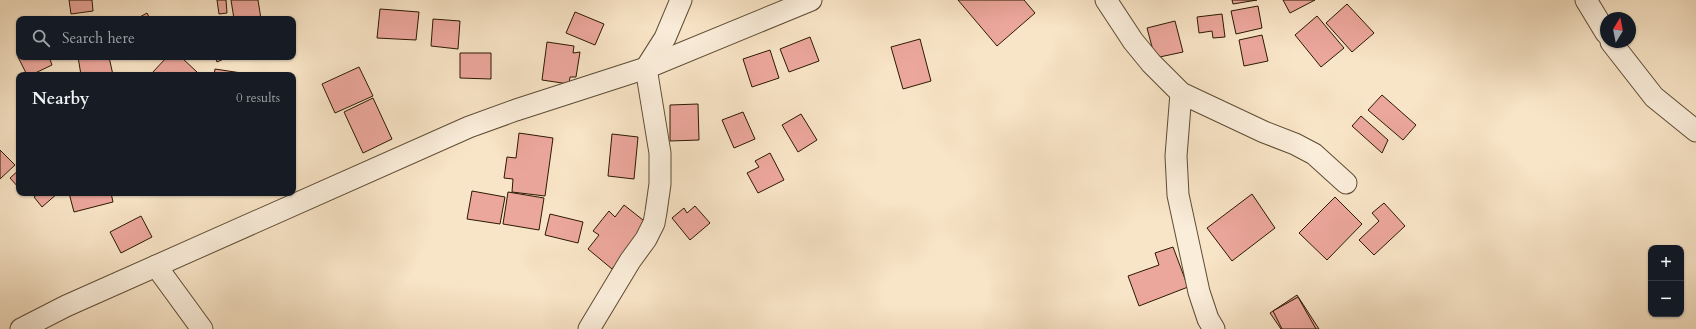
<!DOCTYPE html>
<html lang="en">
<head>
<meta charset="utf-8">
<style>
	body { margin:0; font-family:Cardo,serif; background:#242831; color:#f1f3f6 }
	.controls { position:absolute; right:12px; bottom:12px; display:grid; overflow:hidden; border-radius:8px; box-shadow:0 1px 3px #0004 }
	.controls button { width:36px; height:36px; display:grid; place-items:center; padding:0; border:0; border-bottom:1px solid #363941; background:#171b24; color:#f1f3f6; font:20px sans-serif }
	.compass { position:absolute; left:1600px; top:12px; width:36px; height:36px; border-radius:50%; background:#171b24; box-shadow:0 1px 3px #0004; rotate:10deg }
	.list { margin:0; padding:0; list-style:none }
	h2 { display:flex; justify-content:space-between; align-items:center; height:52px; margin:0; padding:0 16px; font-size:17px }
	h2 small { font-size:13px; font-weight:400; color:#9ea1a6 }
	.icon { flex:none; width:22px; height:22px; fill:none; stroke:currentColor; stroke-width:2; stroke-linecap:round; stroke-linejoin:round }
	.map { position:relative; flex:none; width:1696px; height:329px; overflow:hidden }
	.search { position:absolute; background:#171b24; box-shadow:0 1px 3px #0004; left:16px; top:16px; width:280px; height:44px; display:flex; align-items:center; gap:10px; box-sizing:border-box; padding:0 14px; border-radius:8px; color:#9ea1a6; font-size:15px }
	.panel { position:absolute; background:#171b24; box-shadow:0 1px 3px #0004; left:16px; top:72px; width:280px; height:124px; border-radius:8px }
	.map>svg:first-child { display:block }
</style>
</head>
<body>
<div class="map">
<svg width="1696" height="329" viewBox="0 0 1696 329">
	<rect width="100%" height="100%" fill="#f8e4c6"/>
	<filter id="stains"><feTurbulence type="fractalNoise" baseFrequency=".005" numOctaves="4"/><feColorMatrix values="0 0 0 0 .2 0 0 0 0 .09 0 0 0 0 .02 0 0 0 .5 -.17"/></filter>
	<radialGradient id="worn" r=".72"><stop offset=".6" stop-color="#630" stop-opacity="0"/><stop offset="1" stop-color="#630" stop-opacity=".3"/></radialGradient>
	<g fill="#eca79c" stroke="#2b1902">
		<path d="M 69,0 L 92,0 L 93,11 L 71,14 Z"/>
		<path d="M 217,0 L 226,0 L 227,13 L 219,14 Z"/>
		<path d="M 231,0 L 258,0 L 261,19 L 234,19 Z"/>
		<path d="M 958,0 L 1024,0 L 1035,13 L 997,46 Z"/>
		<path d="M 1232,0 L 1257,0 L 1233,4 Z"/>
		<path d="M 1283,0 L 1315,0 L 1290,13 Z"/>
		<path d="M 1347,4 L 1374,33 L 1352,52 L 1326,23 Z"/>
		<path d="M 1258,6 L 1262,28 L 1236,34 L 1231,11 Z"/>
		<path d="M 380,9 L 419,12 L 416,40 L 377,38 Z"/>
		<path d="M 575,12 L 604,24 L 595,45 L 566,33 Z"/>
		<path d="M 147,13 L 150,19 L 136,19 Z"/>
		<path d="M 1222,14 L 1225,37 L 1213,38 L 1212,31 L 1199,33 L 1197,17 Z"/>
		<path d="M 1317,16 L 1344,48 L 1321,67 L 1295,35 Z"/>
		<path d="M 433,19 L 460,21 L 458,49 L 431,46 Z"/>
		<path d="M 1175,21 L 1183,52 L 1155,58 L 1147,28 Z"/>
		<path d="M 1262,35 L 1268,61 L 1244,66 L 1239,40 Z"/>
		<path d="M 810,37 L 819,61 L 789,72 L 780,49 Z"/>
		<path d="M 920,39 L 931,81 L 903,89 L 891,47 Z"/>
		<path d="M 547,42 L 574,46 L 573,53 L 580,52 L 576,77 L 570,77 L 569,84 L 542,80 Z"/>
		<path d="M 770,50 L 779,78 L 752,87 L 743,59 Z"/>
		<path d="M 460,53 L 491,53 L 491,79 L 460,78 Z"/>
		<path d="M 18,57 L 49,57 L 52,65 L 31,75 L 27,75 Z"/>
		<path d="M 78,57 L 109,57 L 113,75 L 81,75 Z"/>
		<path d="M 167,57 L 181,57 L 197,72 L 194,75 L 154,75 L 152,73 Z"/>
		<path d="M 215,57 L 228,57 L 217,62 Z"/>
		<path d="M 359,67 L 373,96 L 335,113 L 322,84 Z"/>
		<path d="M 215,69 L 248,74 L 248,75 L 214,75 Z"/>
		<path d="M 1382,95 L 1416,125 L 1403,140 L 1368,110 Z"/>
		<path d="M 373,98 L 392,139 L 363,153 L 344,112 Z"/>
		<path d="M 698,104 L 699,140 L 670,141 L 670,105 Z"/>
		<path d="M 743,112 L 755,139 L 734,148 L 722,120 Z"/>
		<path d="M 801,114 L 817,140 L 798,152 L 782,125 Z"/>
		<path d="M 1361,116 L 1388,140 L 1382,153 L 1352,126 Z"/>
		<path d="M 519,133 L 553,138 L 545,196 L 512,192 L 513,179 L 504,178 L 507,157 L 516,158 Z"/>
		<path d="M 612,134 L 638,137 L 634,179 L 608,176 Z"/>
		<path d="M 0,150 L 15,165 L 0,179 Z"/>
		<path d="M 770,153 L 784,180 L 758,193 L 747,173 L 759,167 L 755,161 Z"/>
		<path d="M 19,170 L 19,188 L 10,178 Z"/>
		<path d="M 472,191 L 505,197 L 500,224 L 467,219 Z"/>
		<path d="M 508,192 L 544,198 L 539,230 L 503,224 Z"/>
		<path d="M 39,193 L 58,193 L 42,207 L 34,197 Z"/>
		<path d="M 69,193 L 111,193 L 113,202 L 74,212 Z"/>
		<path d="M 1252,194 L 1275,228 L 1232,261 L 1207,228 Z"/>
		<path d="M 1335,197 L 1362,224 L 1327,260 L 1299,233 Z"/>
		<path d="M 1384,203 L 1405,226 L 1374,255 L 1359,240 L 1379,221 L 1372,213 Z"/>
		<path d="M 624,205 L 648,224 L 612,269 L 588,249 L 599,235 L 593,231 L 609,211 L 615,217 Z"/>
		<path d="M 695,206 L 710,223 L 690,240 L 672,218 L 684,208 L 687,213 Z"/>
		<path d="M 550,214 L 583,222 L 578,243 L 545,235 Z"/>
		<path d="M 141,216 L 152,237 L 121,253 L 110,232 Z"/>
		<path d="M 1173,247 L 1188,287 L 1139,306 L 1128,276 L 1159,265 L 1155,253 Z"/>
		<path d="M 1297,295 L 1319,329 L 1281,329 L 1270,313 Z"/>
		<path d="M 1298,297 L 1316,329 L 1282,329 L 1273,311 Z"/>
	</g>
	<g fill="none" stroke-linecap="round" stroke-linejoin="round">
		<defs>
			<g id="minor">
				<path d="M 1106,0 L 1133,41 L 1151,63 L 1181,93 L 1264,132 L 1295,144 L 1314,154 L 1346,183"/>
				<path d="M 1586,0 L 1606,33"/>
				<path d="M 1611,42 L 1654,97 L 1696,131"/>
				<path d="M 1181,93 L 1176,156 L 1178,195 L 1199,292 L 1208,319 L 1214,329"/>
				<path d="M 156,266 L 202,329"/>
				<path d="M 21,329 L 66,306 L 469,127 L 516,110 L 646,68 L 811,0"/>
				<path d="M 589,329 L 630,261 L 646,239 L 654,223 L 656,212 L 660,184 L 660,153 L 646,68 L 665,38 L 681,0"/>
			</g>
		</defs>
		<use href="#minor" stroke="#5e4c33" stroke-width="23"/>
		<use href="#minor" stroke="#faedda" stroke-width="21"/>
	</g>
	<rect width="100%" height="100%" filter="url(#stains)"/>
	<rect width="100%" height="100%" fill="url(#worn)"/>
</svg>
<div class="controls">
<button>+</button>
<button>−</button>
</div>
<svg class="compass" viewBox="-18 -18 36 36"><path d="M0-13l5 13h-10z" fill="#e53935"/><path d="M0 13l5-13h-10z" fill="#9ea1a6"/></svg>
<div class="search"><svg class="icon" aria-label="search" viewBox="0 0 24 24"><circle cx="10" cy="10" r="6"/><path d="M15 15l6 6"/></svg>Search here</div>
<section class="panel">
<h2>Nearby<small>0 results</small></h2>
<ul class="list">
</ul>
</section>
</div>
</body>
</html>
